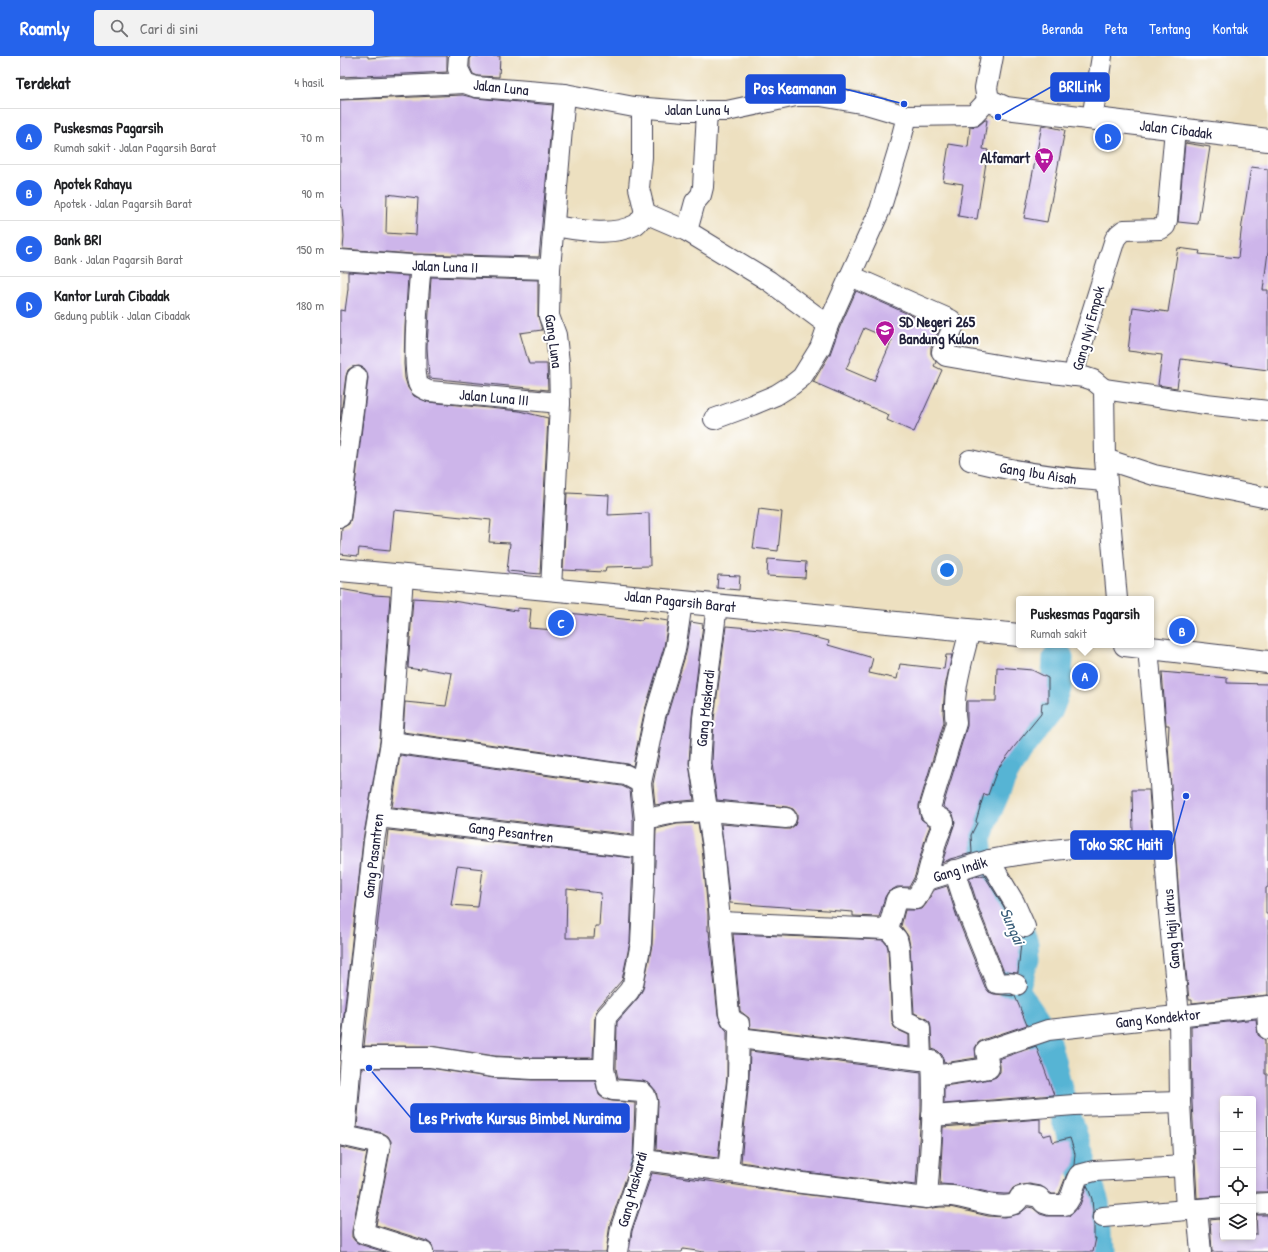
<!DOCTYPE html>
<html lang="id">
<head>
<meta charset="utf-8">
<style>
	body { margin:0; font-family:"Patrick Hand",sans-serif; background:#f2f2f2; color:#202124 }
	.controls { position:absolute; right:12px; bottom:12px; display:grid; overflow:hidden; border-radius:4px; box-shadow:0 2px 6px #0003 }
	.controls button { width:36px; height:36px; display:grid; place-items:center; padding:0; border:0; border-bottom:1px solid #e0e0e0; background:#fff; color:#202124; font:20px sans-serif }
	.you { position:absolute; left:607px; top:514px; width:14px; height:14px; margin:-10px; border:3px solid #fff; border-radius:50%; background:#1a73e8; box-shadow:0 0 0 6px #1a73e833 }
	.badge { display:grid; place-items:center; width:26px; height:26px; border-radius:50%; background:#2563eb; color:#fff; font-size:13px; font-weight:700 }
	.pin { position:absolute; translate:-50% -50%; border:2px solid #fff; box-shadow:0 1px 4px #0006 }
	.popup { position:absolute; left:676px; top:540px; width:138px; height:52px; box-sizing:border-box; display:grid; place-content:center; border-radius:4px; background:#fff; filter:drop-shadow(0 1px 3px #0005); font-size:13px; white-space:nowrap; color:#757577 }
	.popup b { font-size:15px; color:#202124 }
	.popup::after { content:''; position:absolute; left:50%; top:100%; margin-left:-8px; border:8px solid transparent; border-top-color:#fff }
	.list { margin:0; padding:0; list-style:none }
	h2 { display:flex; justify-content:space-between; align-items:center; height:52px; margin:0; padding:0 16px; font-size:17px }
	h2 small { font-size:13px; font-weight:400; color:#757577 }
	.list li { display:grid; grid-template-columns:26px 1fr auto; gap:12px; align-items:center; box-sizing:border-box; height:56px; padding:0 16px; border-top:1px solid #e0e0e0 }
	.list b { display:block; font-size:15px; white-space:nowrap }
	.list p { margin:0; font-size:13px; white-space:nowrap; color:#757577 }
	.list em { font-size:13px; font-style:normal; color:#757577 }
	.icon { flex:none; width:22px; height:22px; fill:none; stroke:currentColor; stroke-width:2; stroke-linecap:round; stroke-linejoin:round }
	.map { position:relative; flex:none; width:928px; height:1196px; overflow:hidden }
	header { display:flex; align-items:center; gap:24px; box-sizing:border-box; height:56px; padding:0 20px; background:#2563eb; color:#fff }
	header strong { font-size:19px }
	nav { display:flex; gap:22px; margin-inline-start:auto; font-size:14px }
	.search { width:280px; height:36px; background:#f2f2f2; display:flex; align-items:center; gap:10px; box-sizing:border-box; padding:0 14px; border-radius:4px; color:#757577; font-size:15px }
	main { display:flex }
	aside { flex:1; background:#fff }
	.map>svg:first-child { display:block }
</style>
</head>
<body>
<header>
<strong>Roamly</strong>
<div class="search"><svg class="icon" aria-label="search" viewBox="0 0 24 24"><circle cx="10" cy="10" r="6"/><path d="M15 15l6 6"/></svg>Cari di sini</div>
<nav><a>Beranda</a><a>Peta</a><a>Tentang</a><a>Kontak</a></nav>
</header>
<main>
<aside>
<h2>Terdekat<small>4 hasil</small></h2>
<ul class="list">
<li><span class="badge">A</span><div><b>Puskesmas Pagarsih</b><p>Rumah sakit · Jalan Pagarsih Barat</p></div><em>70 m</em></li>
<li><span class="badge">B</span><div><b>Apotek Rahayu</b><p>Apotek · Jalan Pagarsih Barat</p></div><em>90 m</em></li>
<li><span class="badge">C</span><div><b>Bank BRI</b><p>Bank · Jalan Pagarsih Barat</p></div><em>150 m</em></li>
<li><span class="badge">D</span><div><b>Kantor Lurah Cibadak</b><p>Gedung publik · Jalan Cibadak</p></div><em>180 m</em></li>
</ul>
</aside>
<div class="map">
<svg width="928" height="1196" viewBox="0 0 928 1196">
	<rect width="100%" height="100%" fill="#fff"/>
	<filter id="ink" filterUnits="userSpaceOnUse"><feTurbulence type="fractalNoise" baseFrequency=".025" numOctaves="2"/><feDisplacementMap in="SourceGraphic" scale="8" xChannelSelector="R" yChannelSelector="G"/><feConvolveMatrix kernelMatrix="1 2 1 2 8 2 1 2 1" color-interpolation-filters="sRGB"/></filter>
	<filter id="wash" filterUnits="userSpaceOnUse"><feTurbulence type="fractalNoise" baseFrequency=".012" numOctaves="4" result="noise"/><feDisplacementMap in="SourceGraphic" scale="16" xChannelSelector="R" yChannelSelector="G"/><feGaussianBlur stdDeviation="0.9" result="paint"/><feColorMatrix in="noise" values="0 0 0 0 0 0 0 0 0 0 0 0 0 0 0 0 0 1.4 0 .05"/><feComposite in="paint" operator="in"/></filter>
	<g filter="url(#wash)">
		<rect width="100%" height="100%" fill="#ede0c0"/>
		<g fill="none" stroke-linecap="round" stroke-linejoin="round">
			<path stroke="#56b4d4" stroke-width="5" d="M 292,1111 L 295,1093"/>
			<path stroke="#56b4d4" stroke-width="31" d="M 718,602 L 716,632 L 708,653 L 677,693 L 662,719 L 646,756 L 636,783 L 638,802 L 642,812 L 647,817 L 676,870 L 683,888 L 684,903 L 674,932 L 677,939 L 700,973 L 705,986 L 718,1036 L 754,1147 L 757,1173 L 758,1196"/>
		</g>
		<g id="blocks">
			<g fill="#cdb5ea" fill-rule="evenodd">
				<path d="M 0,0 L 28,0 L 28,2 L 52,0 L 107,0 L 107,16 L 0,21 Z"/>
				<path d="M 130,0 L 160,0 L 159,21 L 138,20 L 133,18 L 130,11 Z"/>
				<path d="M 123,39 L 135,42 L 213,49 L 199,201 L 72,198 L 3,193 L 4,181 L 2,151 L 0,151 L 0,44 ZM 47,138 L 78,142 L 76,179 L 46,177 Z"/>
				<path d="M 645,64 L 647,64 L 643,93 L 648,94 L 637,163 L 618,160 L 623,128 L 603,125 L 609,88 L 628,91 L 630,71 L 638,70 Z"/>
				<path d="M 702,69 L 725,74 L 707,166 L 684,162 Z"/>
				<path d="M 845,87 L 870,91 L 858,168 L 838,166 Z"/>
				<path d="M 911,111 L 928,113 L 928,196 L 923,234 L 928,234 L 928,314 L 841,303 L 837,332 L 818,329 L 822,299 L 788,295 L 793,251 L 828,256 L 838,192 L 860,195 L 859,198 L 898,202 L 902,168 Z"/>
				<path d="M 8,216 L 68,220 L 65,271 L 64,308 L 65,322 L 68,332 L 74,340 L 88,346 L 179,355 L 208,362 L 200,518 L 167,515 L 170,487 L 149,486 L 151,464 L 54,454 L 50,495 L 19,492 L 18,500 L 0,498 L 2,472 L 9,468 L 11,462 L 28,322 L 27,316 L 24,312 L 19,310 L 12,311 L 8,314 L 6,320 L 0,366 L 0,254 L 5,255 L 8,233 Z"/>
				<path d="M 91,221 L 198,224 L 198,260 L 202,274 L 180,277 L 189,308 L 207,308 L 208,334 L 89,322 L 87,291 Z"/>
				<path d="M 516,235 L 600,272 L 591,291 L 591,298 L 596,306 L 594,310 L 602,314 L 574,376 L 547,364 L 549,359 L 473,326 L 490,298 L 499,273 ZM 524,272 L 552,284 L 534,325 L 506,313 Z"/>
				<path d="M 227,437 L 269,439 L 268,459 L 309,457 L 310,510 L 266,511 L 265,516 L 223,514 Z"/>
				<path d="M 419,453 L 442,456 L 438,495 L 413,492 Z"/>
				<path d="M 428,503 L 466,506 L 465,522 L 427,520 Z"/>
				<path d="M 378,519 L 400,520 L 399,534 L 377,532 Z"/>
				<path d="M 0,533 L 34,539 L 50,540 L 40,685 L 23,784 L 0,995 Z"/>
				<path d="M 73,542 L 106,544 L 177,555 L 177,552 L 191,553 L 189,572 L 215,574 L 216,562 L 228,563 L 228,557 L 292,564 L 293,563 L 302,564 L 303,561 L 328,565 L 324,591 L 304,657 L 293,710 L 288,708 L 63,676 L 65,646 L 106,650 L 112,617 L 81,612 L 81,614 L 68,612 Z"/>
				<path d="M 351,566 L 363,568 L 352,661 L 349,707 L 354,744 L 334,746 L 315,749 L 313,728 L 326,663 L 346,597 Z"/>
				<path d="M 386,570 L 432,574 L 466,579 L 489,585 L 488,589 L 533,602 L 529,617 L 557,623 L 560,608 L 604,613 L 606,599 L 612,599 L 605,631 L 603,656 L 604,666 L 579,749 L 579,754 L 581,763 L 590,770 L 586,780 L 575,820 L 569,831 L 557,831 L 548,836 L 545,841 L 539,861 L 513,860 L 513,856 L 390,847 L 381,768 L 445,773 L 450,773 L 455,769 L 457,763 L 457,758 L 453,753 L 447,751 L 377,744 L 372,707 L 374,663 Z"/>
				<path d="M 657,611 L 692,614 L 708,622 L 708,647 L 702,647 L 701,658 L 674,691 L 657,714 L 648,739 L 644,738 L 636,765 L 637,767 L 631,779 L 632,797 L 610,803 L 602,807 L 615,766 L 613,758 L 603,750 L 627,670 L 627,645 L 656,645 Z"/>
				<path d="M 822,616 L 887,622 L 887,627 L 928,628 L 928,831 L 926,832 L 926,858 L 928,858 L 928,939 L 852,947 L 852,944 L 849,944 L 840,856 L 828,690 L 829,669 L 826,669 Z"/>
				<path d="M 60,699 L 282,730 L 290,734 L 293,764 L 293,779 L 52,751 Z"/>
				<path d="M 792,734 L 809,734 L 812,776 L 793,777 Z"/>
				<path d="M 358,767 L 362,792 L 368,856 L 368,875 L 369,875 L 378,959 L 382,969 L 387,975 L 387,1020 L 378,1102 L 316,1094 L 318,1046 L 316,1035 L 310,1028 L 303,1025 L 278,1023 L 276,1012 L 277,966 L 298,942 L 303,933 L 312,889 L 316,773 L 337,768 Z"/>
				<path d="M 48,774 L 293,802 L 290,886 L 282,924 L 257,953 L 255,960 L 253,1002 L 193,1002 L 155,1000 L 91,990 L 24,990 ZM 117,810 L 143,813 L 138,851 L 111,849 ZM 227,833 L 261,837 L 259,870 L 255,870 L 254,882 L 226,882 Z"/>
				<path d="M 639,819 L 640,820 L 644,819 L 664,851 L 681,886 L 678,917 L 664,916 L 639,853 L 629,822 Z"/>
				<path d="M 607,830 L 617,861 L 645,931 L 649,936 L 654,938 L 675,940 L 687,969 L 642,984 L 638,987 L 635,992 L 636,1002 L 604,1007 L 602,999 L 598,995 L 592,993 L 591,972 L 590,966 L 585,962 L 574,957 L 570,890 L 568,880 L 561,870 L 565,854 L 575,854 L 582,853 L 586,848 L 594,834 Z"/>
				<path d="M 393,878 L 543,884 L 547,889 L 548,893 L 552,965 L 554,971 L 558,974 L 569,979 L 569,991 L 410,972 L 409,962 L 400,955 Z"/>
				<path d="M 916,963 L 918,979 L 925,984 L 925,1018 L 927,1018 L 928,1136 L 913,1136 L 913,1043 L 883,1043 L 883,1140 L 857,1142 L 852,1046 L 851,970 Z"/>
				<path d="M 696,990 L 714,1039 L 604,1048 L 604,1030 L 651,1023 L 656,1021 L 660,1016 L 660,1010 L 659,1003 Z"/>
				<path d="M 410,995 L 581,1016 L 581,1056 L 576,1129 L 456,1115 L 401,1106 L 409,1022 Z"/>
				<path d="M 22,1012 L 90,1012 L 153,1022 L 192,1024 L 255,1024 L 259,1039 L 264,1043 L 272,1045 L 295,1047 L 293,1102 L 270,1168 L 266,1196 L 94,1196 L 92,1189 L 87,1185 L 36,1169 L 51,1090 L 51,1085 L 48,1080 L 43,1077 L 17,1071 Z"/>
				<path d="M 700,1063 L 700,1076 L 702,1076 L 703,1080 L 711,1078 L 713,1086 L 730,1082 L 735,1098 L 734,1109 L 727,1118 L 719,1138 L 712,1138 L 701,1130 L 689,1128 L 677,1130 L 673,1132 L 669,1138 L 664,1138 L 652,1137 L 614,1129 L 600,1128 L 603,1071 Z"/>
				<path d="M 0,1091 L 27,1097 L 12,1175 L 12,1181 L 15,1185 L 19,1188 L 45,1196 L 0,1196 Z"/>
				<path d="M 312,1117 L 453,1137 L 586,1153 L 600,1151 L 610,1151 L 648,1160 L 664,1161 L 679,1158 L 688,1151 L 693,1152 L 700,1158 L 707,1160 L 729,1160 L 733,1157 L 740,1149 L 747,1129 L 752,1143 L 753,1155 L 752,1162 L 754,1168 L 754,1182 L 756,1182 L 753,1196 L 364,1196 L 343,1193 L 342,1196 L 289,1196 L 292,1175 Z"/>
				<path d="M 916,1159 L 928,1159 L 928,1196 L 872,1196 L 870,1164 L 880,1163 L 881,1181 L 913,1181 L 913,1178 L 917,1178 Z"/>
			</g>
		</g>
	</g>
	<g filter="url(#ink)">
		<use href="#blocks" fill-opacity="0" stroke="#403e4f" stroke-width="1"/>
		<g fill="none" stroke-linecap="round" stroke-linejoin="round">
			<defs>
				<g id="street">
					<path d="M 119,0 L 118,13 L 125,27 L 136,31 L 225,38 L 294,51 L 346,55 L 387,55 L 456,40 L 481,40 L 526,48 L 567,60 L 634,59 L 648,44"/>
					<path d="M 0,33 L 125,27"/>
					<path d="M 302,52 L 302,101 L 299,132 L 305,157 L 347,175"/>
					<path d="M 367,55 L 363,131 L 361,139 L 355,146 L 347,175 L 429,225 L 488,269"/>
					<path d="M 752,63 L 762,0"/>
					<path d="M 214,170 C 239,174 271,181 295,169 C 299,167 302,161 305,157"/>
					<path d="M 0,204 L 71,209 L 210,213"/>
					<path d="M 81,209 C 79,229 71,316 79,329 C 80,331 86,334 89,335 L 220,347"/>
					<path d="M 511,220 L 611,264 L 614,269 L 602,296 L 606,300 L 681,313 L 744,321 L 753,324 L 764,333 L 765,403 L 777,543"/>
					<path d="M 734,320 L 737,304 L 775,183 L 779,178 L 784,174 L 821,173 L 825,170 L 827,164 L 835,73"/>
					<path d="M 764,333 L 866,348 L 928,355"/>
					<path d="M 374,363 L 412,349 L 436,339 L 452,329 L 462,321 L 480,292 L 488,269 L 540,154 L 558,95 L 567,60"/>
					<path d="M 765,403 L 814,419 L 928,442"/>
					<path d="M 630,404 C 675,416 719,422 766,425"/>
					<path d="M 0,461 L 17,321"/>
					<path d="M 211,533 L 220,347 L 219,307 L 216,279 L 209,260 L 210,213 L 225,38"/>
					<path d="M 377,549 L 363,662 L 360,708 L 373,791 L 389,958 L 392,964 L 399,968 L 399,972 L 398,1021 L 388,1115"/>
					<path d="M 630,574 C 623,603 611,638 616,667 L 590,752 L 591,757 L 603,764 L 604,766 L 597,783 L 586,824 C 608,819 628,809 650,804 C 707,792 765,789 823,787"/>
					<path d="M 808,592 L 820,728 L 829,857 L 839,960 L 840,1046 L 846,1154"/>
					<path d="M 51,686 L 286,719 L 301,727"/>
					<path d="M 38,761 L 304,792"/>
					<path d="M 305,763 L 336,757 L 368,755 L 446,762"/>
					<path d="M 649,804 L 674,846 L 685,871"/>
					<path d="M 614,814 L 628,857 L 655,924 L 656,927 C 663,929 671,925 677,929"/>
					<path d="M 380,866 L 545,873 L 549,870 L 556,844 L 561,842 L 576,843 L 586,824"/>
					<path d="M 547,872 L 557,883 L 559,891 L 563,964 L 580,972 L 581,1004 L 592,1005 C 595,1050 590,1097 587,1142"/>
					<path d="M 927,951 L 928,973"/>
					<path d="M 399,982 L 581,1004"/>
					<path d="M 11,1001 L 91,1001 L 154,1011 L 193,1013 L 264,1013"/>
					<path d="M 593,1020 L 649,1012 L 646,995 L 708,974 L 928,950"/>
					<path d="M 592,1060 L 734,1049 L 840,1046"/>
					<path d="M 0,1079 L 40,1088 L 23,1177 L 83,1196"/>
					<path d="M 5,1080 L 12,989 L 34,785 L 51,686 L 63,521"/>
					<path d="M 304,1104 L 372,1113 L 454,1126 L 587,1142 C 596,1139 603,1139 612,1140 C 629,1142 655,1153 671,1149 C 676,1148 678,1145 680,1141 L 687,1139 L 699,1141 L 704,1147 L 710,1149 L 725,1149 C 733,1142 733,1129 739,1119 L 754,1115 L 844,1110"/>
					<path d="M 913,1148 L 928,1147"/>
					<path d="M 857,1153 L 861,1196"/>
					<path d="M 763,1161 L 883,1151"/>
					<path d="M 277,1196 L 281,1172 L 304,1104 L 307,1045 L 305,1039 L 302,1036 L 273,1034 L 268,1032 L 264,1013 L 266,961 L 289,935 L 293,928 L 301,887 L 304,824 L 305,763 L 301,727 L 315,660 L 335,594 L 342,546"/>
				</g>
				<g id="secondary">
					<path d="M 652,0 L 646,32 L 648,44 L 666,52 L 928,84"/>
					<path d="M 0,514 L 272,539 L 679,579"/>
					<path d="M 785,589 L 928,606"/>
				</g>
			</defs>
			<use href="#street" stroke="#403e4f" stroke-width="22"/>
			<use href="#secondary" stroke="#403e4f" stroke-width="24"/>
			<use href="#street" stroke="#fff" stroke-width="20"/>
			<use href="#secondary" stroke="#fff" stroke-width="22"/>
		</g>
	</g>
	<defs>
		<symbol id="supermarket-pin" viewBox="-11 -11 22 30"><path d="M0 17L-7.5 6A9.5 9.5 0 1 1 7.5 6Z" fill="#b5179e" stroke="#fff"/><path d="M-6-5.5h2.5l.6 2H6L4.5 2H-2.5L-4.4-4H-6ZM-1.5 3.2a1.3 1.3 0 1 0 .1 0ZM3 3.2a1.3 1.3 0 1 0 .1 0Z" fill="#fff"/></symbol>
		<symbol id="school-pin" viewBox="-11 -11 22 30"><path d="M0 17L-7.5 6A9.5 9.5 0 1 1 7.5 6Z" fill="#b5179e" stroke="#fff"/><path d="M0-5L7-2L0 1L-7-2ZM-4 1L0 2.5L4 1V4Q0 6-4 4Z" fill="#fff"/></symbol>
	</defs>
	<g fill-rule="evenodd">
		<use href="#supermarket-pin" x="693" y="90" width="22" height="30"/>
		<use href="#school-pin" x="534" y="263" width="22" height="30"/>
	</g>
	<g text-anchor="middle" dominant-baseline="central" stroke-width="4" stroke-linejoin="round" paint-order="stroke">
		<g font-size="15" fill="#22223b" stroke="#fff">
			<text transform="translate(161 31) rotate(6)">Jalan Luna</text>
			<text x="357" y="53">Jalan Luna 4</text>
			<text transform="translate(836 73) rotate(7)">Jalan Cibadak</text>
			<text transform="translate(105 210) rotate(2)">Jalan Luna II</text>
			<text transform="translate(748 272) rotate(-75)">Gang Nyi Empok</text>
			<text transform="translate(214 285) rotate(82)">Gang Luna</text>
			<text transform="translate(154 341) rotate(5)">Jalan Luna III</text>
			<text transform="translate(698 417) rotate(9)">Gang Ibu Aisah</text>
			<text transform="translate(340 545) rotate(6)">Jalan Pagarsih Barat</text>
			<text transform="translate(365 652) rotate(-84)">Gang Maskardi</text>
			<text transform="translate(171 776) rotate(7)">Gang Pesantren</text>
			<text transform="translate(33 800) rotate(-83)">Gang Pasantren</text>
			<text transform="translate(620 813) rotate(-17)">Gang Indik</text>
			<text transform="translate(831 873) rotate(-95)">Gang Haji Idrus</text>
			<text transform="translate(818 962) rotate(-6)">Gang Kondektor</text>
			<text transform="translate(292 1133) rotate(-75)">Gang Maskardi</text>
		</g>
		<g font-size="15" font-weight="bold" fill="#22223b" stroke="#fff" text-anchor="end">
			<text x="690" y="101">Alfamart</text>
			<text x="559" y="265" text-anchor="start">SD Negeri 265<tspan x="559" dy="17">Bandung Kulon</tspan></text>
		</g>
		<g font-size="16" font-style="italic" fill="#375c78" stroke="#fff">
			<text transform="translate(673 870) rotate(66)">Sungai</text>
		</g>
	</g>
	<path fill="none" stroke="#1d4ed8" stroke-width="1.5" d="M658 61L711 31M564 48L505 33M846 740L832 789M29 1012L71 1062"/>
	<g fill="#1d4ed8" stroke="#fff" stroke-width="1.5">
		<circle cx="658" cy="61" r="4"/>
		<circle cx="564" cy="48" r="4"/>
		<circle cx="846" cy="740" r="4"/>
		<circle cx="29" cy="1012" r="4"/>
	</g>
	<g fill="#1d4ed8" stroke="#1d4ed8" stroke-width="1.5">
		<rect x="711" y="17" width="58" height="28" rx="4"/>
		<rect x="406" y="19" width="99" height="28" rx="4"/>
		<rect x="731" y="775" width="101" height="28" rx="4"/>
		<rect x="71" y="1048" width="218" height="28" rx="4"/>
	</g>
	<g font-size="16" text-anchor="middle" font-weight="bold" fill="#fff">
		<text x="740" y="36">BRILink</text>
		<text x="455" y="38">Pos Keamanan</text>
		<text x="781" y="794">Toko SRC Haiti</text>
		<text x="180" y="1068">Les Private Kursus Bimbel Nuraima</text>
	</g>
</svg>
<div class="controls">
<button>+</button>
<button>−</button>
<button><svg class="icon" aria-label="locate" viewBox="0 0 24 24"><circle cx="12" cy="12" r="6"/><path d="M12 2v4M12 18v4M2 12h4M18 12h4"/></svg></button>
<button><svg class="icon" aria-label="layers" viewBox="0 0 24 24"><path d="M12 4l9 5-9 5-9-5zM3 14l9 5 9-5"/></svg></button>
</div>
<div class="you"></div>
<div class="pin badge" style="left:745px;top:620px">A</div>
<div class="popup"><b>Puskesmas Pagarsih</b>Rumah sakit</div>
<div class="pin badge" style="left:842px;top:575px">B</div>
<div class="pin badge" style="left:221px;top:567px">C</div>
<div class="pin badge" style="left:768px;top:81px">D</div>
</div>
</main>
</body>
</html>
